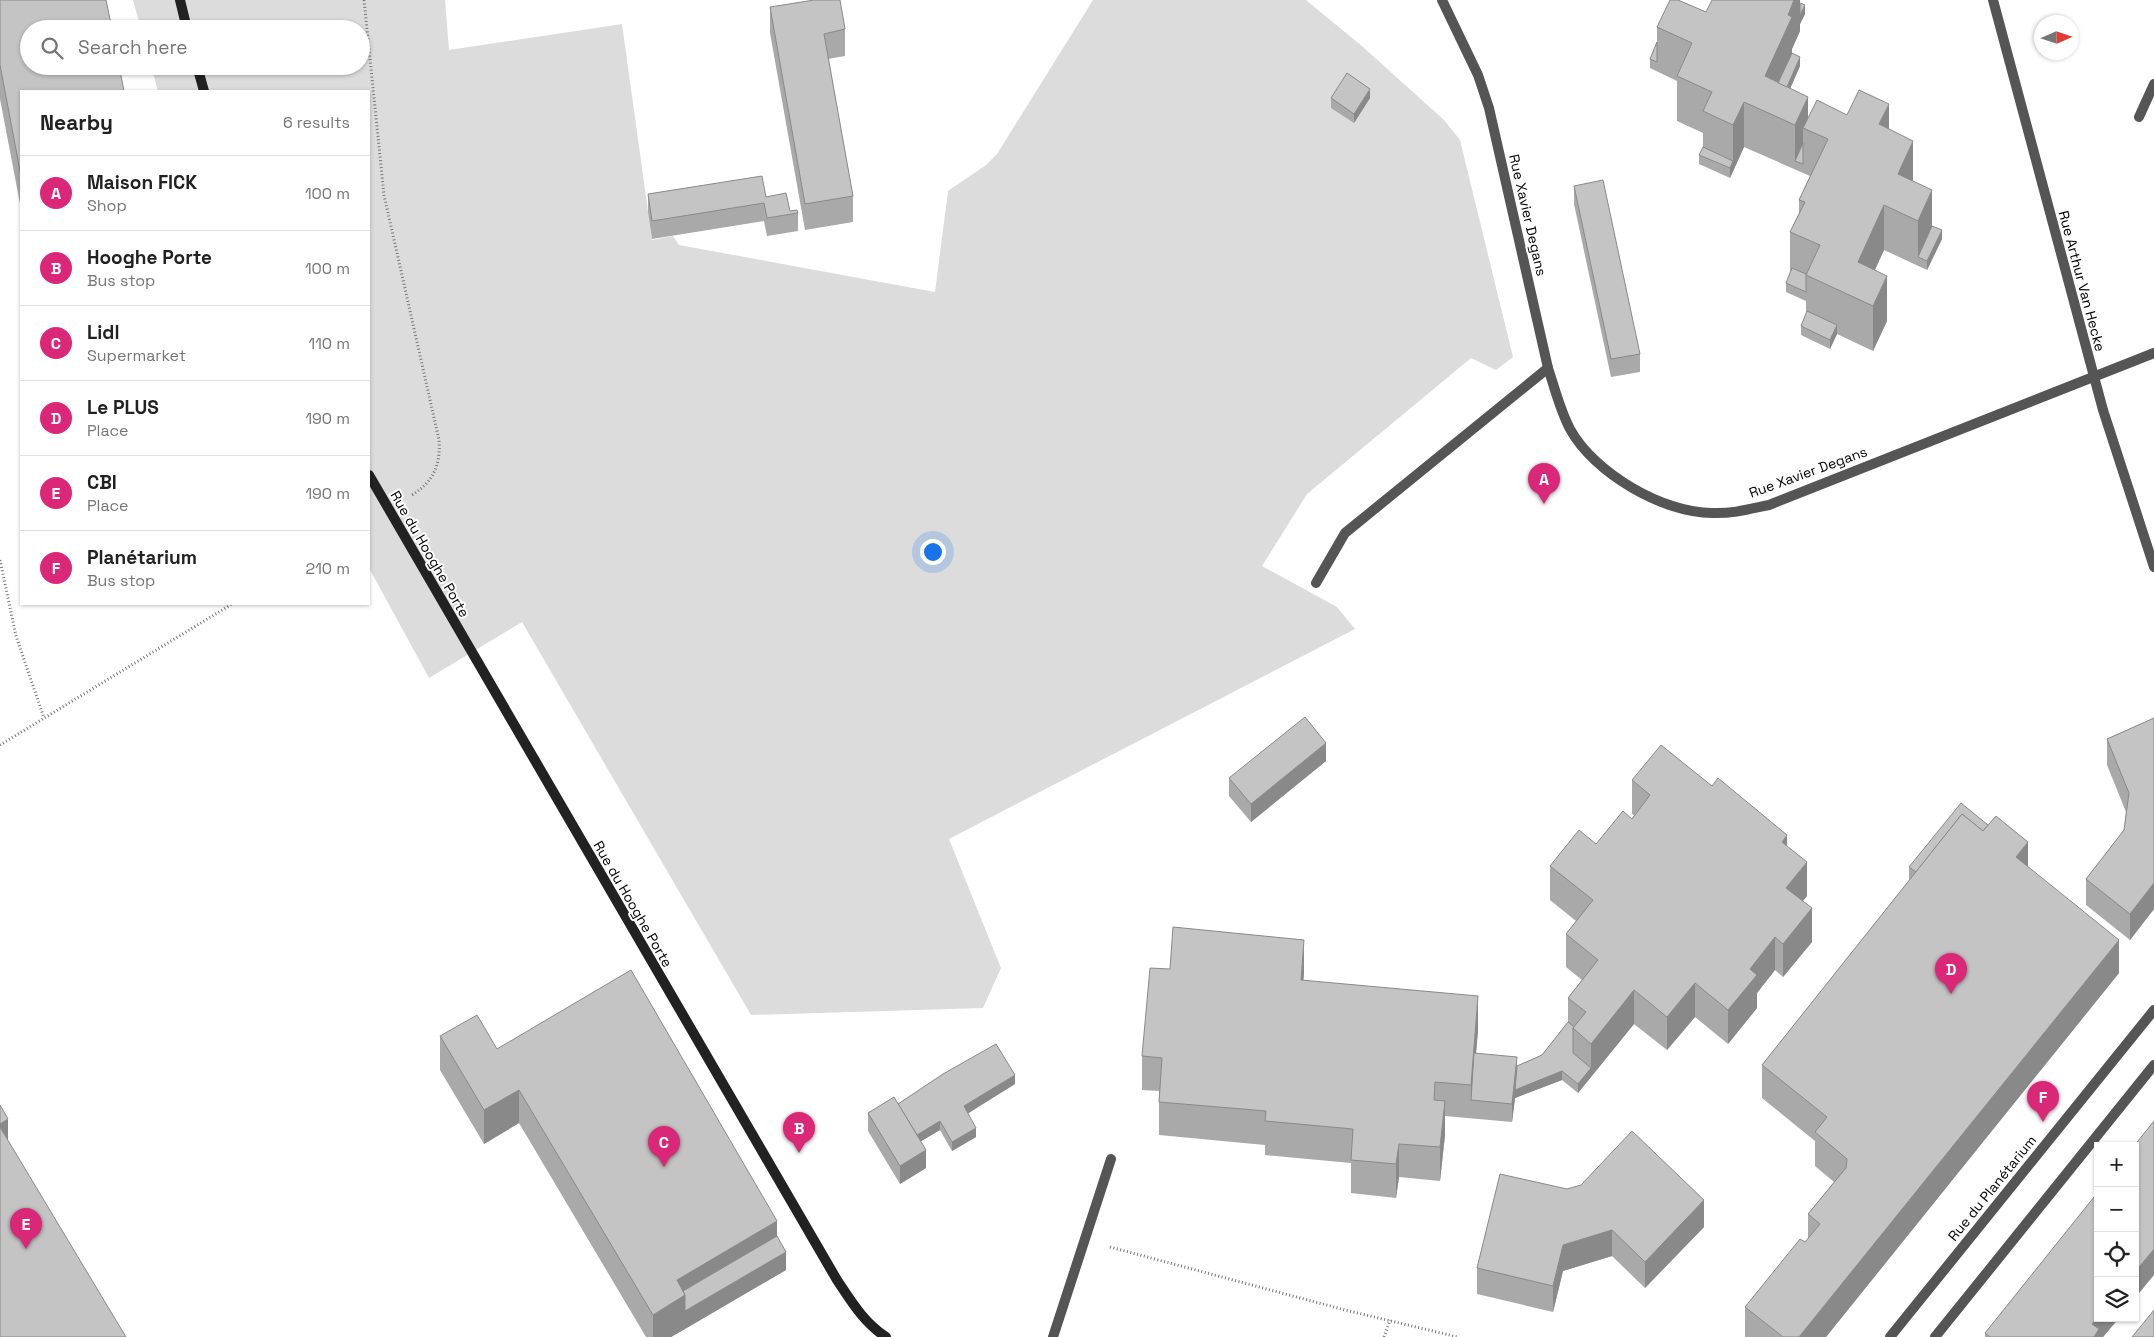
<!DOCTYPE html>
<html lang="en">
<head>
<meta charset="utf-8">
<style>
	body { margin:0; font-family:"Space Grotesk",sans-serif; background:#f6f6f6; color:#222 }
	.controls { position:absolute; right:15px; bottom:15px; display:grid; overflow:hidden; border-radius:0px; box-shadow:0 1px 4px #0004 }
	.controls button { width:45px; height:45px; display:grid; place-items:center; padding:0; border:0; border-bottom:1px solid #e0e0e0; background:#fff; color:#222; font:25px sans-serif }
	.compass { position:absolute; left:2034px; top:15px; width:45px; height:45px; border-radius:50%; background:#fff; box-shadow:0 1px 4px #0004; rotate:87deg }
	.you { position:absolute; left:932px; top:551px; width:18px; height:18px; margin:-12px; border:4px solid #fff; border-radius:50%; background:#1a73e8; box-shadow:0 0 0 8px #1a73e833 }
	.badge { display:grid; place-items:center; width:32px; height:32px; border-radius:50%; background:#db2777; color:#fff; font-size:16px; font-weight:700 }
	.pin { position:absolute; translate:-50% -41px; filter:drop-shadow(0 1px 2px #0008) }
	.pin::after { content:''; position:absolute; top:26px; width:18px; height:15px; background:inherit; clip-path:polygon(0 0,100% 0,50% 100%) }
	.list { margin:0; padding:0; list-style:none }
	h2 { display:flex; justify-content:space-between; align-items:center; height:65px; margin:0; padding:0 20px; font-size:21px }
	h2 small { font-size:16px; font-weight:400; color:#767676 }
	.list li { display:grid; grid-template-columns:32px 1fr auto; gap:15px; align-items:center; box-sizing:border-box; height:75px; padding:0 20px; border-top:1px solid #e0e0e0 }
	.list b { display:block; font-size:19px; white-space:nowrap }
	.list p { margin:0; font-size:16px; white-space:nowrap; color:#767676 }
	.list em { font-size:16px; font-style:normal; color:#767676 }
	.icon { flex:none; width:28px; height:28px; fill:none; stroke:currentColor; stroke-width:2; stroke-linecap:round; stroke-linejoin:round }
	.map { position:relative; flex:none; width:2154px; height:1337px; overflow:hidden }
	.search { position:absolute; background:#fff; box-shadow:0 1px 4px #0004; left:20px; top:20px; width:350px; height:55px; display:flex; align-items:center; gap:12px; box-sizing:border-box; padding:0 18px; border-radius:28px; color:#767676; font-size:19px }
	.panel { position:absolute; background:#fff; box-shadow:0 1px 4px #0004; left:20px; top:90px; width:350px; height:515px; border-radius:0px }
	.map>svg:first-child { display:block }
</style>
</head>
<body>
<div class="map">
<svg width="2154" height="1337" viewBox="0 0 2154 1337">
	<rect width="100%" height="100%" fill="#fff"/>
	<path fill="#dcdcdc" d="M 133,0 L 445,0 L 449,50 L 622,24 L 652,240 L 673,236 L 679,245 L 935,292 L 948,191 L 986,165 L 997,154 L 1093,0 L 1306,0 L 1363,47 L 1444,120 L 1460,140 L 1513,357 L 1496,370 L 1471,358 L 1307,494 L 1262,566 L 1337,607 L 1355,629 L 949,839 L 1001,968 L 983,1008 L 751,1015 L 522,622 L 429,678 L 369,568 L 369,91 L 158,91 L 151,66 L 361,66 L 361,29 L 141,29 Z"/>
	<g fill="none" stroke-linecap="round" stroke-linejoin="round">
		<g stroke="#777" stroke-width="3" stroke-dasharray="1 2.5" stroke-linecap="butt">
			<path d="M 364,0 L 384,195 L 439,440 C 441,465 433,482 412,495"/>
			<path d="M 0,560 L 16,636 L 44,718"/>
			<path d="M 0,745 L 232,604"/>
			<path d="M 1110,1247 L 1345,1310 L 1458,1337"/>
			<path d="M 1384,1337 L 1390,1320"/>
		</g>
		<g stroke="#555" stroke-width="10">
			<path d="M 2139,117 L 2154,84"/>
			<path d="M 1316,583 L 1345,533 L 1548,368"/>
			<path d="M 1053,1337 L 1111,1159"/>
		</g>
		<g stroke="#555" stroke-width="10">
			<path d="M 1442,0 L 1478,75 L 1489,108 L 1548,368 C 1555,389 1560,410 1570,429 C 1594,473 1663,513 1712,513 C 1732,514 1750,509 1769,505 L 2154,353"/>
			<path d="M 1993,0 L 2103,410 L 2154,567"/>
			<path d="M 1890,1337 L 2154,1010"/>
			<path d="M 1935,1337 L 2154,1065"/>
		</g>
		<g stroke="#222" stroke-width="10">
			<path d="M 180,0 L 187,29"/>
			<path d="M 197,66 L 204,91"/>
			<path d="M 369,475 L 837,1280 C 851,1301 864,1323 886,1337"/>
		</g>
	</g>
	<g fill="#a9a9a9">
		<path d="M 0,0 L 21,91 L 21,209 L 0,99 Z"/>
		<path d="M 1800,0 L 1800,3 L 1805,14 L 1800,24 L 1800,31 L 1792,49 L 1792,53 L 1800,66 L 1790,88 L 1808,118 L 1847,115 L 1889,129 L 1913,181 L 1932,226 L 1942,239 L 1927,270 L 1884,250 L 1875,270 L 1887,321 L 1873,351 L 1837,334 L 1830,349 L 1801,335 L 1801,326 L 1806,314 L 1806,301 L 1786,292 L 1786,283 L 1790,273 L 1790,232 L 1799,213 L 1799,200 L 1810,176 L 1744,147 L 1730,178 L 1699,164 L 1699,155 L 1703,147 L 1703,133 L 1677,121 L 1677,81 L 1650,68 L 1650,59 L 1657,42 L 1657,27 L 1706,12 Z"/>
		<path d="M 770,7 L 845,29 L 845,56 L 828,59 L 853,196 L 853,222 L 805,230 L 770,33 Z"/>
		<path d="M 1331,98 L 1370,98 L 1354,123 L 1331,108 Z"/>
		<path d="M 1574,186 L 1640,354 L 1640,372 L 1611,377 L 1574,204 Z"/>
		<path d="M 648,194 L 766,197 L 790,211 L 798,213 L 798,231 L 767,236 L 764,221 L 652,239 L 648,212 Z"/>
		<path d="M 2154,718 L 2154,909 L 2130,940 L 2086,905 L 2086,879 L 2124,830 L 2126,812 L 2107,765 L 2107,739 Z"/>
		<path d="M 1326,761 L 1251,822 L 1229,796 L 1229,778 Z"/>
		<path d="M 1632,780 L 1787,847 L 1807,896 L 1803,901 L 1812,942 L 1783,977 L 1775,970 L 1757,993 L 1757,1008 L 1728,1044 L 1695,1017 L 1667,1050 L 1634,1024 L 1578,1093 L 1562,1080 L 1515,1098 L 1512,1122 L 1445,1116 L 1445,1135 L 1440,1181 L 1399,1177 L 1396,1198 L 1351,1193 L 1351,1163 L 1265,1155 L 1265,1145 L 1159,1135 L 1159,1091 L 1142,1090 L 1142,1056 L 1170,969 L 1304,973 L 1303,980 L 1478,1030 L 1476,1053 L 1517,1066 L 1542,1055 L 1568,1022 L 1568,998 L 1582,980 L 1566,967 L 1566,934 L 1576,921 L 1550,900 L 1550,866 L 1596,844 L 1632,819 L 1634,815 L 1632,814 Z"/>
		<path d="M 1909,867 L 2028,867 L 2119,973 L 1826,1337 L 1745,1337 L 1745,1307 L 1808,1239 L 1808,1214 L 1834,1182 L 1815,1166 L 1815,1141 L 1762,1098 L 1762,1065 L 1909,881 Z"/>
		<path d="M 440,1036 L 497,1049 L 777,1236 L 786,1270 L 671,1337 L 646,1337 L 519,1123 L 484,1144 L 440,1070 Z"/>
		<path d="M 1015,1084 L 967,1113 L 976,1137 L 952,1151 L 940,1130 L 921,1141 L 926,1168 L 900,1184 L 868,1131 L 868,1113 L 898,1104 Z"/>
		<path d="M 1567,1189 L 1704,1227 L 1645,1288 L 1612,1256 L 1563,1271 L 1553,1312 L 1477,1294 L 1477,1268 Z"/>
		<path d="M 2098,1318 L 2119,1318 L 2103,1337 L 1985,1337 L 1985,1333 Z"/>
	</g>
	<g fill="#898989">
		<path d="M 1794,0 L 1800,0 L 1800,15 L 1805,5 L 1805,14 L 1800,24 L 1800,31 L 1792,49 L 1792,62 L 1768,113 L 1765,76 Z"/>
		<path d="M 1800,57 L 1800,66 L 1787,96 L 1787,87 Z"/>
		<path d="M 1370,89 L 1370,98 L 1354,123 L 1354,114 Z"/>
		<path d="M 1808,97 L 1808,131 L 1803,128 L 1803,153 L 1795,161 L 1795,125 Z"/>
		<path d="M 1744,102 L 1744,147 L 1730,178 L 1730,168 L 1733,161 L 1733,125 Z"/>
		<path d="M 1889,104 L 1889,149 L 1879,124 Z"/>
		<path d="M 1913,141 L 1913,186 L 1898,174 Z"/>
		<path d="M 1932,190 L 1932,235 L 1918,257 L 1918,266 L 1918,221 Z"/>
		<path d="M 1884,205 L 1884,250 L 1861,300 L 1858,262 Z"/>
		<path d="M 1942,230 L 1942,239 L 1927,270 L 1927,261 Z"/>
		<path d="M 1887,276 L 1887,321 L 1873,351 L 1873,306 Z"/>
		<path d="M 1837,325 L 1837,334 L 1830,349 L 1830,340 Z"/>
		<path d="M 1326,743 L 1326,761 L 1251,822 L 1251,804 Z"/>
		<path d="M 1787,835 L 1787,868 L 1782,842 Z"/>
		<path d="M 2028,842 L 2028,875 L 2016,857 Z"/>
		<path d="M 1807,862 L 1807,896 L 1786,921 L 1786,888 Z"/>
		<path d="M 2154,883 L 2154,909 L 2130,940 L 2130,914 Z"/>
		<path d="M 1812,908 L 1812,942 L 1783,977 L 1783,944 Z"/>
		<path d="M 1775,937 L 1775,970 L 1757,993 L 1757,1008 L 1728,1044 L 1728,1010 L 1750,969 Z"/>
		<path d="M 1304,940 L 1304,973 L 1301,1013 L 1301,980 Z"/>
		<path d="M 2119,940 L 2119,973 L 1826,1337 L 1799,1337 Z"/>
		<path d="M 1695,983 L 1695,1017 L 1667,1050 L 1667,1017 Z"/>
		<path d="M 1634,990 L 1634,1024 L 1578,1093 L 1578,1084 L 1591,1068 L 1591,1044 Z"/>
		<path d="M 1478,996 L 1478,1030 L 1472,1101 L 1471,1100 L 1471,1085 Z"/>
		<path d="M 1517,1057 L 1517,1075 L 1562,1071 L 1562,1080 L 1515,1098 L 1512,1122 L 1512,1104 Z"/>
		<path d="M 1015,1075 L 1015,1084 L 964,1116 L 964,1106 Z"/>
		<path d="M 519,1090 L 519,1123 L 484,1144 L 484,1110 Z"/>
		<path d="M 1445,1101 L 1445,1135 L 1440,1181 L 1440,1147 Z"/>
		<path d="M 8,1119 L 8,1152 L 0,1157 L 0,1124 Z"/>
		<path d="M 940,1121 L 940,1130 L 913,1146 L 913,1137 Z"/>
		<path d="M 976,1128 L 976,1137 L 952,1151 L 952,1142 Z"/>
		<path d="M 1399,1144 L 1399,1177 L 1396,1198 L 1396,1164 Z"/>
		<path d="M 926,1150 L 926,1168 L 900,1184 L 900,1166 Z"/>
		<path d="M 1704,1200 L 1704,1227 L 1645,1288 L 1645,1262 Z"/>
		<path d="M 777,1221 L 777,1254 L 685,1308 L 685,1329 L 671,1337 L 653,1337 L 653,1315 L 677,1280 Z"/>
		<path d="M 1612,1230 L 1612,1256 L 1563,1271 L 1553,1312 L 1553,1286 L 1563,1245 Z"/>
		<path d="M 2154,1249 L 2154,1275 L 2135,1298 L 2135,1272 Z"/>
		<path d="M 786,1252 L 786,1270 L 685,1329 L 685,1311 Z"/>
		<path d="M 2098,1317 L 2098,1318 L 2119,1318 L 2103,1337 L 2092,1337 L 2092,1324 Z"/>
	</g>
	<g fill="#c4c4c4" stroke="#898989">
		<path d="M 0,0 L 106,0 L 112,29 L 29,29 L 29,66 L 119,66 L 124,91 L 21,91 L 21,176 L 0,65 Z"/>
		<path d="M 814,0 L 840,0 L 845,29 L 824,34 L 853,196 L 805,204 L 770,7 Z"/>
		<path d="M 1670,0 L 1678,0 L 1706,12 L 1712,0 L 1794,0 L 1788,15 L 1792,17 L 1765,76 L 1808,97 L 1795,125 L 1744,102 L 1733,125 L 1703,111 L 1712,92 L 1677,76 L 1692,43 L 1657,27 Z"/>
		<path d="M 1800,3 L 1805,5 L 1800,15 Z"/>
		<path d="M 1657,42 L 1657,62 L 1650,59 Z"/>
		<path d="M 1792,53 L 1800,57 L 1787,87 L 1778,83 Z"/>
		<path d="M 1347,73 L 1370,89 L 1354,114 L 1331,98 Z"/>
		<path d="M 1859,90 L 1889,104 L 1879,124 L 1913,141 L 1898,174 L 1932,190 L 1918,221 L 1884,205 L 1858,262 L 1887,276 L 1873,306 L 1806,275 L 1820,245 L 1790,232 L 1805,202 L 1799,200 L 1828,139 L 1803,128 L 1817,100 L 1847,115 Z"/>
		<path d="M 1803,143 L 1803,164 L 1795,161 Z"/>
		<path d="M 1703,147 L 1733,161 L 1730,168 L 1699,155 Z"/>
		<path d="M 762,176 L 766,197 L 786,193 L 790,211 L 797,210 L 798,213 L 767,218 L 764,203 L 652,221 L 648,194 Z"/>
		<path d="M 1603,180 L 1640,354 L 1611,359 L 1574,186 Z"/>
		<path d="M 1932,226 L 1942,230 L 1927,261 L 1918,257 Z"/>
		<path d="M 1792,268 L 1806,274 L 1806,292 L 1786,283 Z"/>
		<path d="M 1807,311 L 1837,325 L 1830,340 L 1801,326 Z"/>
		<path d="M 1305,717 L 1326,743 L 1251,804 L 1229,778 Z"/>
		<path d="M 2154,718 L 2154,883 L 2130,914 L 2086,879 L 2124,830 L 2129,793 L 2107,739 Z"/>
		<path d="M 1661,745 L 1712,786 L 1718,778 L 1787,835 L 1782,842 L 1807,862 L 1786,888 L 1812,908 L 1783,944 L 1775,937 L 1750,969 L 1757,975 L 1728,1010 L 1695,983 L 1667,1017 L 1634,990 L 1591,1044 L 1573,1028 L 1586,1012 L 1568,998 L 1598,960 L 1566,934 L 1593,900 L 1550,866 L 1579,830 L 1596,844 L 1623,811 L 1632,819 L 1650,795 L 1632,780 Z"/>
		<path d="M 1961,803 L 1988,825 L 1983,831 L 1962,814 L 1916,872 L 1909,867 Z"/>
		<path d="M 1962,814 L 1983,831 L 1996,816 L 2028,842 L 2016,857 L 2119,940 L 1799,1337 L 1783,1337 L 1745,1307 L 1800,1239 L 1805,1242 L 1820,1224 L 1808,1214 L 1846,1168 L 1847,1159 L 1815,1132 L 1827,1117 L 1762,1065 Z"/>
		<path d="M 1173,927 L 1304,940 L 1301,980 L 1478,996 L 1471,1085 L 1435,1082 L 1434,1100 L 1445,1101 L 1440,1147 L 1399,1144 L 1396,1164 L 1351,1160 L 1353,1129 L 1265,1121 L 1266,1111 L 1159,1102 L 1162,1058 L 1142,1056 L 1150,968 L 1170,969 Z"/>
		<path d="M 631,970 L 777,1221 L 677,1280 L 685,1295 L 653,1315 L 519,1090 L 484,1110 L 440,1036 L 477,1015 L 497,1049 Z"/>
		<path d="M 1568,1022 L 1574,1027 L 1573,1028 L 1573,1053 L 1591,1068 L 1578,1084 L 1562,1071 L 1515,1090 L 1517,1066 L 1542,1055 Z"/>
		<path d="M 996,1044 L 1015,1075 L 964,1106 L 976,1128 L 952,1142 L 940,1121 L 917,1135 L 898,1104 L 943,1074 Z"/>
		<path d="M 1474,1053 L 1517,1057 L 1512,1104 L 1471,1100 Z"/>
		<path d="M 894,1097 L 926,1150 L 900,1166 L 868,1113 Z"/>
		<path d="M 0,1105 L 8,1119 L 0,1124 Z"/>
		<path d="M 2154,1121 L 2154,1249 L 2135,1272 L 2135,1146 L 2134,1146 Z"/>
		<path d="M 0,1127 L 126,1337 L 0,1337 Z"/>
		<path d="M 1632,1131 L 1704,1200 L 1645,1262 L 1612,1230 L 1563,1245 L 1553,1286 L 1477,1268 L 1500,1174 L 1567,1189 L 1581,1185 Z"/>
		<path d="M 2098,1192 L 2098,1317 L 2092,1324 L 2099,1329 L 2094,1337 L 1990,1337 L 1985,1333 Z"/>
		<path d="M 777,1236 L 786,1252 L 685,1311 L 685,1295 L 683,1291 Z"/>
		<path d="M 2154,1310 L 2154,1337 L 2132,1337 Z"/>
	</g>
	<g text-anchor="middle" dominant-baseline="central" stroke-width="4" stroke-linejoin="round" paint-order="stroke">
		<g font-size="14" fill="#000" stroke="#fff">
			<text transform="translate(1528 215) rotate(77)">Rue Xavier Degans</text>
			<text transform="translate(2082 281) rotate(75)">Rue Arthur Van Hecke</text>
			<text transform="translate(1808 472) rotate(-20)">Rue Xavier Degans</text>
			<text transform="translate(430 554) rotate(60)">Rue du Hooghe Porte</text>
			<text transform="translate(633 904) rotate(60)">Rue du Hooghe Porte</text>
			<text transform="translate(1992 1188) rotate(-51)">Rue du Planétarium</text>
		</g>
	</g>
</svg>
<div class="controls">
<button>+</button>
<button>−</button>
<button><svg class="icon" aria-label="locate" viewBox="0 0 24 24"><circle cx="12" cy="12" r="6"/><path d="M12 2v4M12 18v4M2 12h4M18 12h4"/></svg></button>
<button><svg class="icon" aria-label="layers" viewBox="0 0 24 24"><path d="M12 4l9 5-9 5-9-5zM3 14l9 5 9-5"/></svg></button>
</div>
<svg class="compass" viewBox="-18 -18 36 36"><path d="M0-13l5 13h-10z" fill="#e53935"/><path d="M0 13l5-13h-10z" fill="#767676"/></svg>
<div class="you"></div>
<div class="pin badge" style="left:1544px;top:504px">A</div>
<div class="pin badge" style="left:799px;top:1153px">B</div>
<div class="pin badge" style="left:664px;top:1167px">C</div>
<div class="pin badge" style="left:1951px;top:994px">D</div>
<div class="pin badge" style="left:26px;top:1249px">E</div>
<div class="pin badge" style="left:2043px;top:1122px">F</div>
<div class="search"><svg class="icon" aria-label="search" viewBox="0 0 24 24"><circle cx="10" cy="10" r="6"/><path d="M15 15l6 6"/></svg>Search here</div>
<section class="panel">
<h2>Nearby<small>6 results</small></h2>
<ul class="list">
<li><span class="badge">A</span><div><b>Maison FICK</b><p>Shop</p></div><em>100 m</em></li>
<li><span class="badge">B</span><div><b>Hooghe Porte</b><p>Bus stop</p></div><em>100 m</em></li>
<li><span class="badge">C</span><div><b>Lidl</b><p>Supermarket</p></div><em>110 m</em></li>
<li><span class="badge">D</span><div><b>Le PLUS</b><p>Place</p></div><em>190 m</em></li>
<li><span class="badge">E</span><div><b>CBI</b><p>Place</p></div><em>190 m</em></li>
<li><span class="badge">F</span><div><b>Planétarium</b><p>Bus stop</p></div><em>210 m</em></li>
</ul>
</section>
</div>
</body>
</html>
